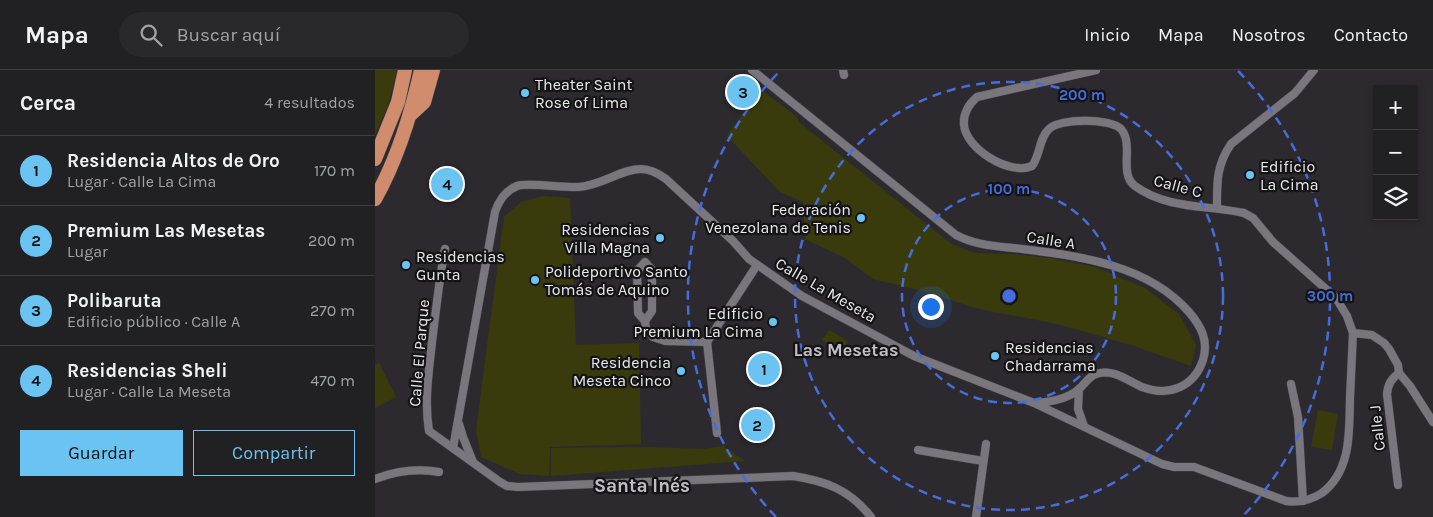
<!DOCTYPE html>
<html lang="es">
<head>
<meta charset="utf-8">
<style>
	body { margin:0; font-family:Karla,sans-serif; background:#29282b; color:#f1f3f6 }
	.controls { position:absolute; right:15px; top:15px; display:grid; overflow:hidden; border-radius:0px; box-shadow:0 2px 8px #0003 }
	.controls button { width:45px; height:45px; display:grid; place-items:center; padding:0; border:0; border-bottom:1px solid #3e3e41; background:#212023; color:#f1f3f6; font:25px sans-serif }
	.you { position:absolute; left:555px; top:236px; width:18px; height:18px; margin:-12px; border:4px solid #fff; border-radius:50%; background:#1a73e8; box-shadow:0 0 0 8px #1a73e833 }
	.badge { display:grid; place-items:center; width:32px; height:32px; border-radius:50%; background:#6bc3f2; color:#111; font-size:16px; font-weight:700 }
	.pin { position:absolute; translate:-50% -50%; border:2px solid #fff; box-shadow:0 1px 5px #0006 }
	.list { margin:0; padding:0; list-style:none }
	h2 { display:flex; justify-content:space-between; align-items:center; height:65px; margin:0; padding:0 20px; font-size:21px }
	h2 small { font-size:16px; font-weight:400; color:#a2a3a6 }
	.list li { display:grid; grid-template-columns:32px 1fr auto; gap:15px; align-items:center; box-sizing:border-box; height:70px; padding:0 20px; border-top:1px solid #3e3e41 }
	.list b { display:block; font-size:19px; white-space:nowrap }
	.list p { margin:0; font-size:16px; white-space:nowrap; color:#a2a3a6 }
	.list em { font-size:16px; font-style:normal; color:#a2a3a6 }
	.actions { display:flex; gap:10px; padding:15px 20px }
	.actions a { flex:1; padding:11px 0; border:1px solid #6bc3f2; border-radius:0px; text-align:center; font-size:18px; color:#6bc3f2 }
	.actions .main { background:#6bc3f2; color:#111 }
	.icon { flex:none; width:28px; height:28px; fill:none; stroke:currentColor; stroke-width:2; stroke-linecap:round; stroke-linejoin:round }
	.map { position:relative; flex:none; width:1058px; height:447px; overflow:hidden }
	header { display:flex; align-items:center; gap:30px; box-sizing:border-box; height:70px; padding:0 25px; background:#212023; border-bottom:1px solid #3e3e41 }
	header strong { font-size:24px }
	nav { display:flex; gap:28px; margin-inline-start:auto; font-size:18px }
	.search { width:350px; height:45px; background:#29282b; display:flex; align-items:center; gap:12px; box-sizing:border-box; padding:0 18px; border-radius:28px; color:#a2a3a6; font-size:19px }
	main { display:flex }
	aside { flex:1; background:#212023 }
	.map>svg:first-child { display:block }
</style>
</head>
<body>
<header>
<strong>Mapa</strong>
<div class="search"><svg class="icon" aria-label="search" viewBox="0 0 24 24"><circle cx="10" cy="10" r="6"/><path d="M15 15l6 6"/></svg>Buscar aquí</div>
<nav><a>Inicio</a><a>Mapa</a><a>Nosotros</a><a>Contacto</a></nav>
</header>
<main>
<aside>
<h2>Cerca<small>4 resultados</small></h2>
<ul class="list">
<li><span class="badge">1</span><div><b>Residencia Altos de Oro</b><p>Lugar · Calle La Cima</p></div><em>170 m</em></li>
<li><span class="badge">2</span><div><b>Premium Las Mesetas</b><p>Lugar</p></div><em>200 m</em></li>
<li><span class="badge">3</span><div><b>Polibaruta</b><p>Edificio público · Calle A</p></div><em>270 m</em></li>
<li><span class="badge">4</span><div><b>Residencias Sheli</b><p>Lugar · Calle La Meseta</p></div><em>470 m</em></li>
</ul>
<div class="actions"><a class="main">Guardar</a><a>Compartir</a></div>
</aside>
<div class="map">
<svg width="1058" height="447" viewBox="0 0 1058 447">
	<rect width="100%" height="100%" fill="#2c2a2f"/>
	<g fill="#3a3b0d">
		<path d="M 0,0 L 22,0 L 13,35 L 0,65 Z"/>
		<path d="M 385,19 L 421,46 L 425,53 L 575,173 L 599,183 L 636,184 L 674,188 L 720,197 L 770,218 L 804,244 L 821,275 L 816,296 L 756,275 L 682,254 L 604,239 L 547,221 L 498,209 L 470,188 L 430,169 L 428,132 L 405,122 L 352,66 Z"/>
		<path d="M 169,126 L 195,128 L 201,275 L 264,273 L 266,374 L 175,377 L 174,406 L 145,404 L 106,387 L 101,360 L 129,147 L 146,132 Z"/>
		<path d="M 454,260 L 473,271 L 467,282 L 447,270 Z"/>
		<path d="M 4,293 L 21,327 L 0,338 L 0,295 Z"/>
		<path d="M 943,340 L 963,344 L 957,380 L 936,377 Z"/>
		<path d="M 348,376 L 370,391 L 176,406 L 176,378 L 272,377 L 328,379 Z"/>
	</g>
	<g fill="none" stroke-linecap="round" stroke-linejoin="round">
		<defs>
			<g id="street">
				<path d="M 377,0 L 581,165 C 602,176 623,176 647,179 C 705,186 773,195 814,242 C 826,256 834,271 828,290 C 819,317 794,327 767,317 C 753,311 738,298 721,304 C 713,307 710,314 704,319 C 693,329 675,332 661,333"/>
				<path d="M 468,0 L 469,5"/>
				<path d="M 842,138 C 842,113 841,96 856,74 L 920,23 L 939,0"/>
				<path d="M 70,179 C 64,210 61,241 57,272 C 54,301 49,331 54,361 L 125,412 L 132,416 L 143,417 L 418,406 C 451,411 475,420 496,447"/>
				<path d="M 270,251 L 277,241 L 277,200 L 270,192 L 262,201 L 263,243 L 270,251 L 271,259 L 278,267 L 290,271 L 332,272"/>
				<path d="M 978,263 L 997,265 L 1009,273 L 1014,279 L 1023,295 L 1024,303 L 1035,316 L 1058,352"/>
				<path d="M 332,272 L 342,363"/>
				<path d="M 332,272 L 382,195"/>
				<path d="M 916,314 L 923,347 L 928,431"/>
				<path d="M 704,319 L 703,339 L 709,356"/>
				<path d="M 84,354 L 88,367 L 98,392"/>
				<path d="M 78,378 L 120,142 C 124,130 130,121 142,116 C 152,112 189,118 203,117 C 226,116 246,99 266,99 C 276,99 284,104 291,109 L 358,171 L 374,189 L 427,226 L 539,286 L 659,333 L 787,394 L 799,397 L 819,397 L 911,431 C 924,433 936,430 947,423 C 977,400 974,361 975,328 C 976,306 977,284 978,263 L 972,246 L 961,228 L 898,172 L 878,148 L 869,143 C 833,135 791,139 760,116 C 745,105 756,81 750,66 C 749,63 748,61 746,59 C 736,48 684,48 674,59 C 664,68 665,86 657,96 C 635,106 591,79 589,55 C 588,43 594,34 602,27 L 721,0"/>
				<path d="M 543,380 L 608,391"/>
				<path d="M 0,409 C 21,401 42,398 64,402"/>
				<path d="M 1023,415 L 1012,324 C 1013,314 1016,309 1024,303"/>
				<path d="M 601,447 L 611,374"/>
			</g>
			<g id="highway">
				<path d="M 35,45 L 49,32 L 58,0"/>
				<path d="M 0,89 L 23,32 L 30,0"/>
				<path d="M 0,129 C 23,88 36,45 46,0"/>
			</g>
		</defs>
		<use href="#street" stroke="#48464a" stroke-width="9"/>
		<use href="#highway" stroke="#48464a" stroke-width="15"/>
		<use href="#street" stroke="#79767d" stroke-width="8"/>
		<use href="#highway" stroke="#d18b6d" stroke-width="14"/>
	</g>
	<g fill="none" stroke="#466ddc" stroke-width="2.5" stroke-dasharray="9 6">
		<circle cx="634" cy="226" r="107"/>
		<circle cx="634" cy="226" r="214"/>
		<path d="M401 447A321 321 0 0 1 405 1M863 1A321 321 0 0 1 867 447"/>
	</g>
	<g fill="#6bc3f2" stroke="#141315" stroke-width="2">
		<circle cx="150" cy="23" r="5"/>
		<circle cx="875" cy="105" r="5"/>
		<circle cx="486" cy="148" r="5"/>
		<circle cx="285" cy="168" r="5"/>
		<circle cx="31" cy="195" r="5"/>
		<circle cx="160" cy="210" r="5"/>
		<circle cx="398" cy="252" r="5"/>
		<circle cx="620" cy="286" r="5"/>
		<circle cx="306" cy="301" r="5"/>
	</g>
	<g text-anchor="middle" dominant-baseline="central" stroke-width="4.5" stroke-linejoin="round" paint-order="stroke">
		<g font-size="16" fill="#eae9ec" stroke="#141315" text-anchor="start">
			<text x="160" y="14">Theater Saint<tspan x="160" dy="18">Rose of Lima</tspan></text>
			<text x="885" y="96">Edificio<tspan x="885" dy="18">La Cima</tspan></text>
			<text x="476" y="139" text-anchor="end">Federación<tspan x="476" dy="18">Venezolana de Tenis</tspan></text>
			<text x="275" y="159" text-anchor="end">Residencias<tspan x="275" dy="18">Villa Magna</tspan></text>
			<text x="41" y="186">Residencias<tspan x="41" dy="18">Gunta</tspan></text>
			<text x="170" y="201">Polideportivo Santo<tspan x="170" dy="18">Tomás de Aquino</tspan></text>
			<text x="388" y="243" text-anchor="end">Edificio<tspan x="388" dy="18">Premium La Cima</tspan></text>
			<text x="630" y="277">Residencias<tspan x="630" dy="18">Chadarrama</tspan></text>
			<text x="296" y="292" text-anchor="end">Residencia<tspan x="296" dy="18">Meseta Cinco</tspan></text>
		</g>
		<g font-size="16" fill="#eae9ec" stroke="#141315">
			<text transform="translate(803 116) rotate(15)">Calle C</text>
			<text transform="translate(676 170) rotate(9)">Calle A</text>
			<text transform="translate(451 220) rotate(30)">Calle La Meseta</text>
			<text transform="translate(44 283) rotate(-85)">Calle El Parque</text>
			<text transform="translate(1002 358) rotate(-96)">Calle J</text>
		</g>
		<g font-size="18" font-weight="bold" fill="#c2bec6" stroke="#141315">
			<text x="471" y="280">Las Mesetas</text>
		</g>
		<g font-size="19" font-weight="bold" fill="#c2bec6" stroke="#141315">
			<text x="267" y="416">Santa Inés</text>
		</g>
	</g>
	<circle cx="634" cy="226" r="8" fill="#466ddc" stroke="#141315" stroke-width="2.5"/>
	<g font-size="15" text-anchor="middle" font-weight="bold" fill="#466ddc" stroke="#141315" stroke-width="4.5" stroke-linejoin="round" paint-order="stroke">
		<text x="707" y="30">200 m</text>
		<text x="634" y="124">100 m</text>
		<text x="955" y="231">300 m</text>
	</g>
</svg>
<div class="controls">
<button>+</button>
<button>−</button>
<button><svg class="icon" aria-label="layers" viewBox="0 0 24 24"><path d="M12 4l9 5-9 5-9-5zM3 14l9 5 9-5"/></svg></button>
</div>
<div class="you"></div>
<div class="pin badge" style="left:389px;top:299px">1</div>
<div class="pin badge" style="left:382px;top:355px">2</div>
<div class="pin badge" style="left:368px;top:22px">3</div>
<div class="pin badge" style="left:72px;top:114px">4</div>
</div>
</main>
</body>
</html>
